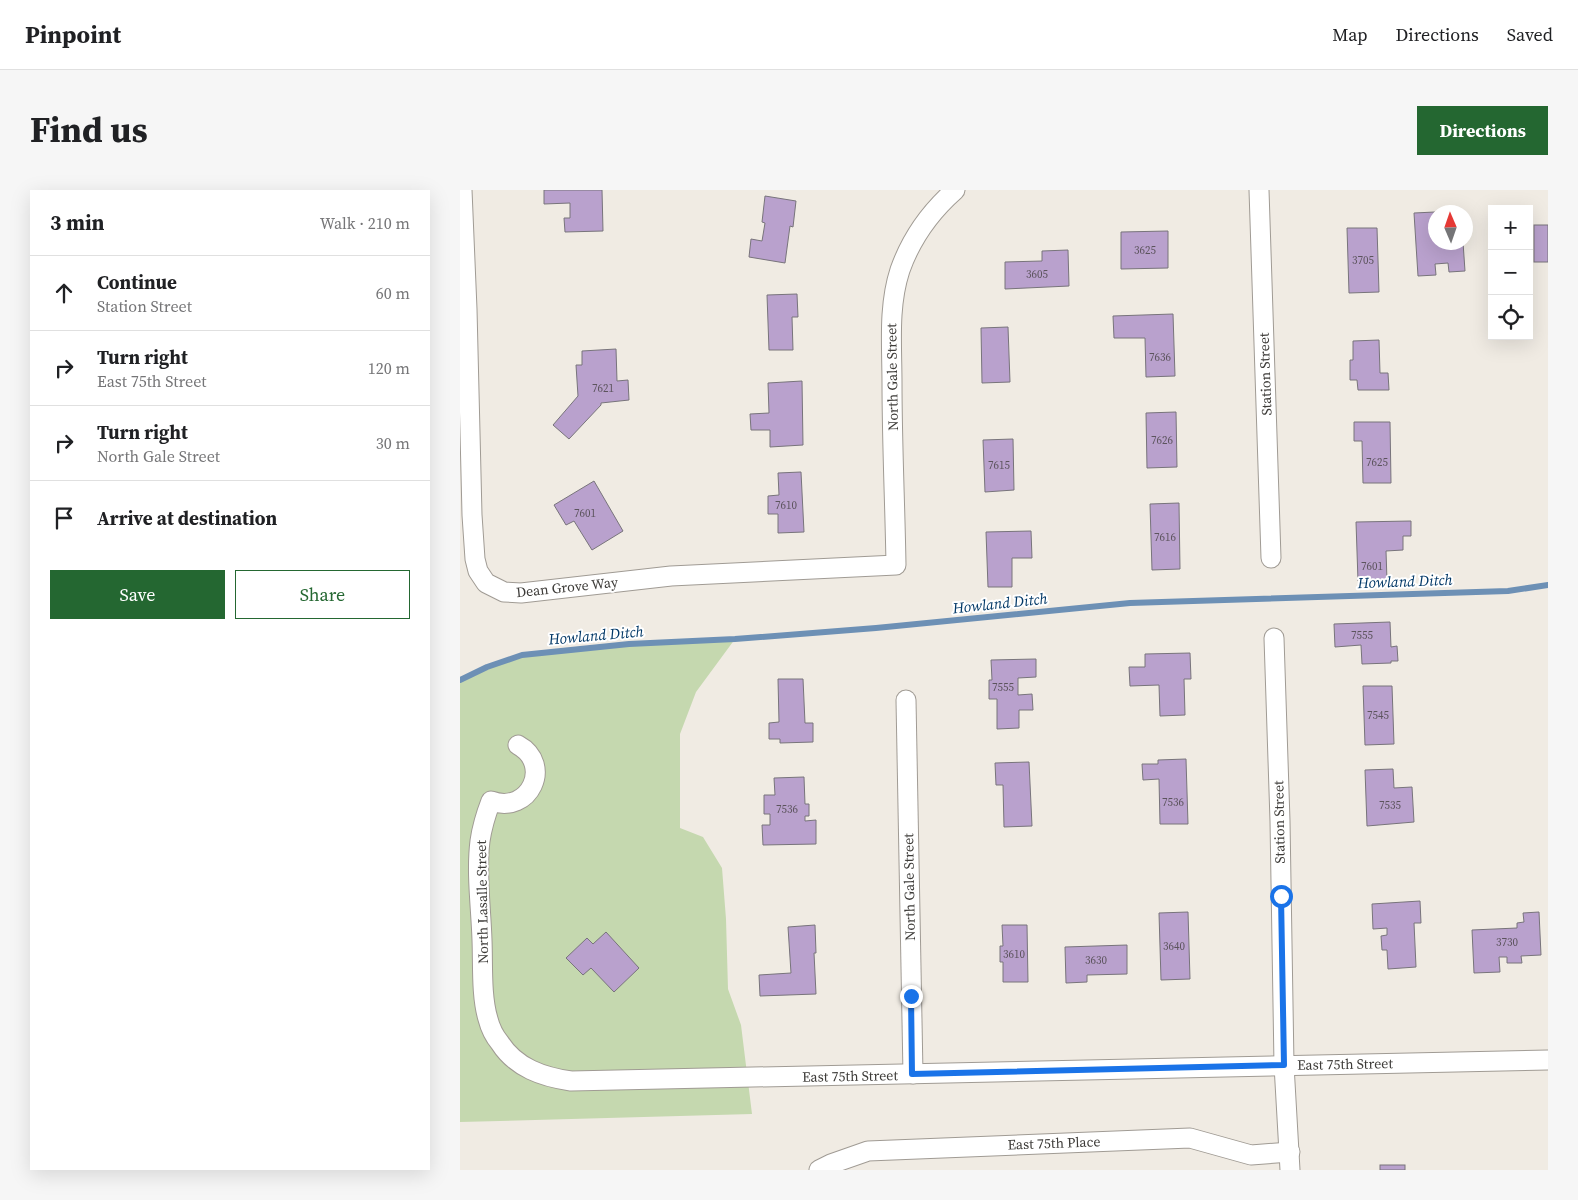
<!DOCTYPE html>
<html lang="en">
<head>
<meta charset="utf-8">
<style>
	body { margin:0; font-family:"Source Serif 4",serif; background:#f6f6f6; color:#202124 }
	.controls { position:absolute; right:15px; top:15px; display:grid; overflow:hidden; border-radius:0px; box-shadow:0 5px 20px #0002 }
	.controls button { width:45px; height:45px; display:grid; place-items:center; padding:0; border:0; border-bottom:1px solid #e0e0e0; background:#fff; color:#202124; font:25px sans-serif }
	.compass { position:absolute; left:968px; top:15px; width:45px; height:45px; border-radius:50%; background:#fff; box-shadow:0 5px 20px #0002; rotate:358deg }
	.stop { position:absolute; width:15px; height:15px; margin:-11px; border:4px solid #1a73e8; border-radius:50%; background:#fff }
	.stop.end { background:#1a73e8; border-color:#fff; box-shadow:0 1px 5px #0008 }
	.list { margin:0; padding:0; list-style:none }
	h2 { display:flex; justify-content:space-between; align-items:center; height:65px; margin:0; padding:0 20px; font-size:21px }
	h2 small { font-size:16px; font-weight:400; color:#757577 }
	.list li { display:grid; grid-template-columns:32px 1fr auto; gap:15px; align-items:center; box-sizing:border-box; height:75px; padding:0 20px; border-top:1px solid #e0e0e0 }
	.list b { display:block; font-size:19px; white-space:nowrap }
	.list p { margin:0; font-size:16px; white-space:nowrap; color:#757577 }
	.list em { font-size:16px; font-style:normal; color:#757577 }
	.actions { display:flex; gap:10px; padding:15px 20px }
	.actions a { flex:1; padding:11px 0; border:1px solid #246731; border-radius:0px; text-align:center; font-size:18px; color:#246731 }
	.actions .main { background:#246731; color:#fff }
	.icon { flex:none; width:28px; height:28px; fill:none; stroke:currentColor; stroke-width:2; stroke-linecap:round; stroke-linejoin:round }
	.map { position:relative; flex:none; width:1088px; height:980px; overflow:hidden; border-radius:0px }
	header { display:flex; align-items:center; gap:30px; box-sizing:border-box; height:70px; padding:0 25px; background:#fff; border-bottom:1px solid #e0e0e0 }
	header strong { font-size:24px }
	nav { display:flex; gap:28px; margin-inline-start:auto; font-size:18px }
	.intro { display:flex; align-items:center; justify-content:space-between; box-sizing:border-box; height:120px; padding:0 30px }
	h1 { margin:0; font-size:35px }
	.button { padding:12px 22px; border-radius:0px; background:#246731; color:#fff; font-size:18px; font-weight:700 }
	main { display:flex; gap:30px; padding:0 30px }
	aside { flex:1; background:#fff; border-radius:0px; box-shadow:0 5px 20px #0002 }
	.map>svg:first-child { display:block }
</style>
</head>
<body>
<header>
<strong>Pinpoint</strong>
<nav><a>Map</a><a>Directions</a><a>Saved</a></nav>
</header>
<div class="intro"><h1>Find us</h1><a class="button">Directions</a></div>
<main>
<aside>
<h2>3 min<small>Walk · 210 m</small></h2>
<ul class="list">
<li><svg class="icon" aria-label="ahead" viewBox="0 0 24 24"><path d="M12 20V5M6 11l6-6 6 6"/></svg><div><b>Continue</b><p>Station Street</p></div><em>60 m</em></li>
<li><svg class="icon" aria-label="right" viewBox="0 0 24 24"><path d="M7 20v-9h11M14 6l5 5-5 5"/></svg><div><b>Turn right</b><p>East 75th Street</p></div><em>120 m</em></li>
<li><svg class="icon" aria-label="right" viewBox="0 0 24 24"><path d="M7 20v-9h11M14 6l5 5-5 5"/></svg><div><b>Turn right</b><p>North Gale Street</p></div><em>30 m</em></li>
<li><svg class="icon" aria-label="arrive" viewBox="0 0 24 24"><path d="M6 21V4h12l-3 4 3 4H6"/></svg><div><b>Arrive at destination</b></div></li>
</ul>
<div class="actions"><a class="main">Save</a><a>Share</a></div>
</aside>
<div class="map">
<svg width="1088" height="980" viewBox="0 0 1088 980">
	<rect width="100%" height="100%" fill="#f0ebe3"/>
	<path fill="#c5d8af" d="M 275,449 L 236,502 L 220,544 L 220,638 L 243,647 L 262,678 L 266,729 L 268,799 L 281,835 L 292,924 L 0,932 L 0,490 L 27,477 L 62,465 L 169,454 Z"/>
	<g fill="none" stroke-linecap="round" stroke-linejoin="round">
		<path stroke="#6d90b5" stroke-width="6" d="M 0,490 L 27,477 L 62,465 L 169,454 L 275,449 L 416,438 L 670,413 L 1048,401 L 1088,395"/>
	</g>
	<g fill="#b9a1cd" stroke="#78747b">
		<path d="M 84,0 L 142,0 L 143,41 L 105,42 L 104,28 L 110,28 L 110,13 L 84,14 Z"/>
		<path d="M 305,6 L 336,11 L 333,37 L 330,36 L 325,73 L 289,67 L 291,49 L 302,51 L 305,33 L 302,32 Z"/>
		<path d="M 975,22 L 976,52 L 1003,52 L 1005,81 L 989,82 L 988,73 L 975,74 L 976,85 L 958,86 L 954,23 Z"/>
		<rect x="1074" y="35" width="14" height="37"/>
		<path d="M 887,38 L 917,38 L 919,102 L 889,103 Z"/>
		<path d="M 708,41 L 708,78 L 661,79 L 661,42 Z"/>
		<path d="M 608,60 L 609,96 L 545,99 L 545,72 L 582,71 L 582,61 Z"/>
		<path d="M 337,104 L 338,127 L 332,127 L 333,160 L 309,160 L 307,105 Z"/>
		<path d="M 713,124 L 715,186 L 686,187 L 685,148 L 654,148 L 653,126 Z"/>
		<path d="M 548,137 L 550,192 L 522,193 L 521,138 Z"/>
		<path d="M 919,150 L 920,183 L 928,183 L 929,200 L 898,200 L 897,190 L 890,190 L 890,170 L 893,170 L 893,151 Z"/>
		<path d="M 156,159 L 157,191 L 168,190 L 169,210 L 141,213 L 141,215 L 109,249 L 93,235 L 118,206 L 116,175 L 122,175 L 122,161 Z"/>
		<path d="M 342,191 L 343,255 L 310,257 L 310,240 L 291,240 L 290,224 L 309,223 L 308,193 Z"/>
		<path d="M 716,222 L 717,277 L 687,278 L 686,223 Z"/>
		<path d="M 894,232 L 930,232 L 931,293 L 903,293 L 902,251 L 894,251 Z"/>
		<path d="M 553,249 L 554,300 L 525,302 L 523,250 Z"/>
		<path d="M 341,282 L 344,342 L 318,343 L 318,324 L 308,324 L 308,306 L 319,305 L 318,283 Z"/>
		<path d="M 134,291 L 163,341 L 132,360 L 114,331 L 106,335 L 94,315 Z"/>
		<path d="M 719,313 L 720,379 L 692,380 L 690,314 Z"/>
		<path d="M 951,331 L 951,346 L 943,346 L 943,360 L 926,361 L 927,391 L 898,391 L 896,332 Z"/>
		<path d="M 571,341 L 572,368 L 552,368 L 552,397 L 528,397 L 526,342 Z"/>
		<path d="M 930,432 L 931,457 L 937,456 L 938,471 L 931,471 L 931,473 L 902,474 L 901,455 L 875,457 L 874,434 Z"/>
		<path d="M 730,463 L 731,489 L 724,489 L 725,525 L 700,526 L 699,495 L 670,496 L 669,477 L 685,477 L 685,464 Z"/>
		<path d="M 576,469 L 576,487 L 558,488 L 558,505 L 572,504 L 573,520 L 559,520 L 559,538 L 537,539 L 537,509 L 529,509 L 529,490 L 532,490 L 531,470 Z"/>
		<path d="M 318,489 L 343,489 L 345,533 L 353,533 L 353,552 L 320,553 L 320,549 L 309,549 L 309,533 L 319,532 Z"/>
		<path d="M 903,496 L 932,496 L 934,554 L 905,555 Z"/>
		<path d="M 726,569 L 728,634 L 700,634 L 699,589 L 683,590 L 682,574 L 698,574 L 698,570 Z"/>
		<path d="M 569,572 L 572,636 L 544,637 L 543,595 L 536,595 L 535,573 Z"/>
		<path d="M 933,579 L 934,598 L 952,597 L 954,632 L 907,636 L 905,580 Z"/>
		<path d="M 344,587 L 345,614 L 349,614 L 349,626 L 345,626 L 345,631 L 356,630 L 356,654 L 303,655 L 302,635 L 310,635 L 310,624 L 304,624 L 304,605 L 315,605 L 314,588 Z"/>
		<path d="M 960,711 L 961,733 L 954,733 L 956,777 L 928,779 L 927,760 L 922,760 L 921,746 L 927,745 L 927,738 L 913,739 L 912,714 Z"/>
		<path d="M 728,722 L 730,789 L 701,790 L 699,723 Z"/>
		<path d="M 1079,722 L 1081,765 L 1061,766 L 1062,773 L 1047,773 L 1047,767 L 1039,767 L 1040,782 L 1014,783 L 1012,740 L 1057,738 L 1057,733 L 1064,732 L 1063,723 Z"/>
		<path d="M 355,735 L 356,763 L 354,763 L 356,804 L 300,806 L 299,785 L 331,783 L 328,737 Z"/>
		<path d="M 542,735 L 567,735 L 568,792 L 543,792 L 543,772 L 540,772 L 540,756 L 543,756 Z"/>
		<path d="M 146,742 L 179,778 L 154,802 L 131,778 L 123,785 L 106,768 L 127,748 L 133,754 Z"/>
		<path d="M 667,755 L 667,784 L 627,785 L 627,792 L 606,793 L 605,757 Z"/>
		<rect x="920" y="975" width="25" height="5"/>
	</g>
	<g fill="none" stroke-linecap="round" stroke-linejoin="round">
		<defs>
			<g id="street">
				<path d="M 2,0 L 7,119 L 12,325 L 15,369 L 18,381 L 26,393 L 44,402 L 61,403 L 211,386 L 436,375 C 435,314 432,254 432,193 C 432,155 428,117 440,80 C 451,49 470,22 495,0"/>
				<path d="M 799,0 L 811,368"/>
				<path d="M 814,448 L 820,631 L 824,875 L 830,980"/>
				<path d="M 446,510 L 453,884"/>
				<path d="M 58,555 C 93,574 70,625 31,611 C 26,624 22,637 20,651 C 16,683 21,718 22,750 C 23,774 21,806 28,829 C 30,837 35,847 40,853 C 56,878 83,887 111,891 L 1088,870"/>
				<path d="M 359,980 L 371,974 L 408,961 L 730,948 L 791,965 L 830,962"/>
			</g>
		</defs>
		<use href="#street" stroke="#a09b94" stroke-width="21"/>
		<use href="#street" stroke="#fff" stroke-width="19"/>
	</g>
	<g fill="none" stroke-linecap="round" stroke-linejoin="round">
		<path stroke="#1a73e8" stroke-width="6" d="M 451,806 L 452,884 L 824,875 L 821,706"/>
	</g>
	<g text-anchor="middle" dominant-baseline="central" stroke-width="4" stroke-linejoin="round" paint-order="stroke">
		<g font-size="11" fill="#5c545d">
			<text x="685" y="60">3625</text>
			<text x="903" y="70">3705</text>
			<text x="577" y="84">3605</text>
			<text x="700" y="167">7636</text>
			<text x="143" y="198">7621</text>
			<text x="702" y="250">7626</text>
			<text x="917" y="272">7625</text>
			<text x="539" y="275">7615</text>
			<text x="326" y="315">7610</text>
			<text x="125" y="323">7601</text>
			<text x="705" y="347">7616</text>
			<text x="912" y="376">7601</text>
			<text x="902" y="445">7555</text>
			<text x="543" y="497">7555</text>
			<text x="918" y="525">7545</text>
			<text x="713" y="612">7536</text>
			<text x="930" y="615">7535</text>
			<text x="327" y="619">7536</text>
			<text x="1047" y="752">3730</text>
			<text x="714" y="756">3640</text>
			<text x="554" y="764">3610</text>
			<text x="636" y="770">3630</text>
		</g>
		<g font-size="14" fill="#3d3b38" stroke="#fff">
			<text transform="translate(805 184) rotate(-92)">Station Street</text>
			<text transform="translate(432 187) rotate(-91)">North Gale Street</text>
			<text transform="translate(107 397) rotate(-6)">Dean Grove Way</text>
			<text transform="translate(819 632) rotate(-91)">Station Street</text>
			<text transform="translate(449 697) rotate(-91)">North Gale Street</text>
			<text transform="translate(22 712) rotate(-91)">North Lasalle Street</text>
			<text transform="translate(885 874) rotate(-1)">East 75th Street</text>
			<text transform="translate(390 886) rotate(-1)">East 75th Street</text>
			<text transform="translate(594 953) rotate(-2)">East 75th Place</text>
		</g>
		<g font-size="15" font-style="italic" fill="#003766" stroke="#fff">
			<text transform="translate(945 391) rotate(-2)">Howland Ditch</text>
			<text transform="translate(540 413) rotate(-6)">Howland Ditch</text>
			<text transform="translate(136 445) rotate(-5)">Howland Ditch</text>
		</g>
	</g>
</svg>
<div class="controls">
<button>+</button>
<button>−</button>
<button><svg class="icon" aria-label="locate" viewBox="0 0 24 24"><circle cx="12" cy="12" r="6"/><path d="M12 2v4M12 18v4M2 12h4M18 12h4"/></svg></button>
</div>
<svg class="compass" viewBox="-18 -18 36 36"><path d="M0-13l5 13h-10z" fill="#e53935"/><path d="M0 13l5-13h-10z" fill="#757577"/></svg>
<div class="stop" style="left:821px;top:706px"></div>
<div class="stop end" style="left:451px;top:806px"></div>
</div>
</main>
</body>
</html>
